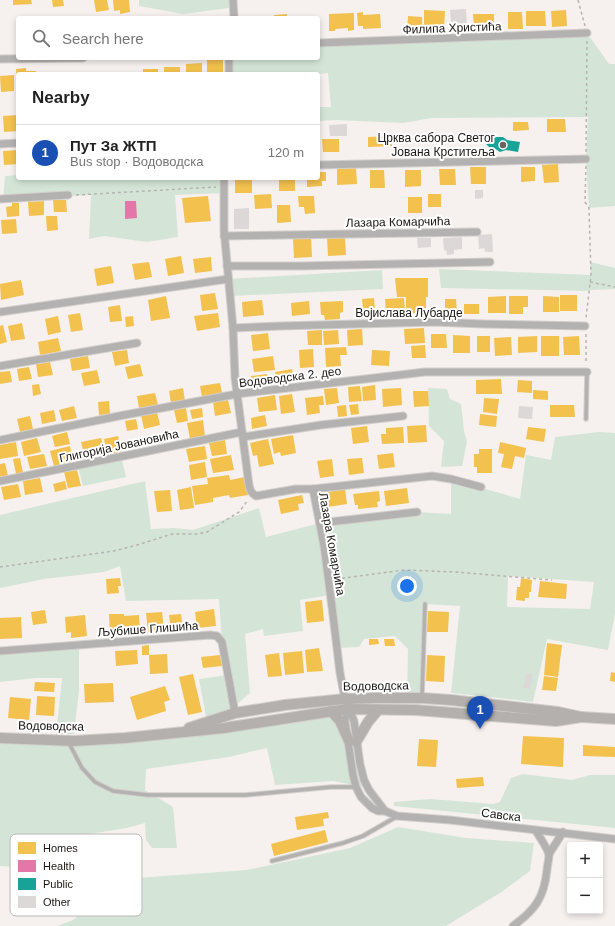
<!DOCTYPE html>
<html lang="en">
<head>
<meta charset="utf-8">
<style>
	body { margin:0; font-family:Arial,sans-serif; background:#f2f2f2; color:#222 }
	.controls { position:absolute; right:12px; bottom:12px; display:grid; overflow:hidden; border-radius:4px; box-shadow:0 2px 6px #0003 }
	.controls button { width:36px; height:36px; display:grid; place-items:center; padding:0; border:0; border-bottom:1px solid #e0e0e0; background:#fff; color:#222; font:20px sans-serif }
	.you { position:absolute; left:407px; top:586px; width:14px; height:14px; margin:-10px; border:3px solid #fff; border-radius:50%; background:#1a73e8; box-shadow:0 0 0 6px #1a73e833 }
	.badge { display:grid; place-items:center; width:26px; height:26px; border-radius:50%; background:#686361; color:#fff; font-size:13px; font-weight:700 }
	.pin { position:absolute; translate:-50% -33px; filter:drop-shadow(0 1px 2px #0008) }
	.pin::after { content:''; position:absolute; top:21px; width:14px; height:12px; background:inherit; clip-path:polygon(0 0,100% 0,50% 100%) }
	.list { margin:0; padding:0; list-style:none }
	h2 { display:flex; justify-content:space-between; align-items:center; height:52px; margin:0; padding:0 16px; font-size:17px }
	h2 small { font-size:13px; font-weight:400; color:#767676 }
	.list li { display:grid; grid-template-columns:26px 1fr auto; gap:12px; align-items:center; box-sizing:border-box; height:56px; padding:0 16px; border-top:1px solid #e0e0e0 }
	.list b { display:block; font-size:15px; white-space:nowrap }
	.list p { margin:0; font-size:13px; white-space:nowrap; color:#767676 }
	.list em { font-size:13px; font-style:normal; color:#767676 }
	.icon { flex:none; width:22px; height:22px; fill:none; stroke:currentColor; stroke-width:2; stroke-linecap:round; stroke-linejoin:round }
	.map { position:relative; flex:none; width:615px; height:926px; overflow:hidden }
	.search { position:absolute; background:#fff; box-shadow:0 2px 6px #0003; left:16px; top:16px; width:304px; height:44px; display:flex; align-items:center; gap:10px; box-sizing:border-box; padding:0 14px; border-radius:4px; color:#767676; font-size:15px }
	.panel { position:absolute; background:#fff; box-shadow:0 2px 6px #0003; left:16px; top:72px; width:304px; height:108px; border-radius:4px }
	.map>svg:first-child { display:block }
</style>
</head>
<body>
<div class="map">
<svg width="615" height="926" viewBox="0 0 615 926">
	<rect width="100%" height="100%" fill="#f6f1ee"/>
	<g fill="#d4e5d7" fill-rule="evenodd">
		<path d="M 139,0 L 229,0 L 229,8 L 183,14 L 139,6 Z"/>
		<path d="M 587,33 L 609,64 L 615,64 L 615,206 L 589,208 L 586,159 L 588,117 L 432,118 L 403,123 L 335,120 L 318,121 L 318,107 L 331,107 L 328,73 L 320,74 L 320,95 L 318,95 L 318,74 L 229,74 L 229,58 L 318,58 L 318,43 Z"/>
		<path d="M 18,175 L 18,178 L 224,178 L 224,193 L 175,195 L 178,237 L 147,242 L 104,236 L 89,239 L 91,195 L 3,199 L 5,176 Z"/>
		<path d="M 590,262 L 615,268 L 615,289 L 590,290 L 589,291 L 441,288 L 439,269 L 591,275 Z"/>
		<path d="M 382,270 L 383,289 L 230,296 L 228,279 Z"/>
		<path d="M 428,388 L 447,389 L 450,399 L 461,404 L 464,431 L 467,442 L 462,466 L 441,467 L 444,441 L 429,426 Z"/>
		<path d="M 599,432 L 615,433 L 615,614 L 608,650 L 547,639 L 533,702 L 482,696 L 451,693 L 460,606 L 425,604 L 422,698 L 407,698 L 408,649 L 395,636 L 364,639 L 359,647 L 337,648 L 330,595 L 300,600 L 303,631 L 264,636 L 263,629 L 245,634 L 250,693 L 234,707 L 235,713 L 207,722 L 199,679 L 228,675 L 222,642 L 219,599 L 126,601 L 120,566 L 104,572 L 44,579 L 0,588 L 0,515 L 145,481 L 151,529 L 175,528 L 193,530 L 259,508 L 266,537 L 320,523 L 417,512 L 451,514 L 451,479 L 520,499 L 526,455 L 551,460 L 555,437 ZM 508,576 L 594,582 L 590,609 L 507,607 Z"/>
		<path d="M 121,456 L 126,477 L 83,486 L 78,466 Z"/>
		<path d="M 79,645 L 79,690 L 74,734 L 56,735 L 62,678 L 36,678 L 0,682 L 0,651 Z"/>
		<path d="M 331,711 L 340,721 L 356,752 L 363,787 L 333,781 L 275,785 L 267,748 L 229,757 L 146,769 L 145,790 L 173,807 L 177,848 L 152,848 L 146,840 L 145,823 L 127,828 L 77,836 L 73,869 L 0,866 L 0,738 L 74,741 Z"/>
		<path d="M 523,774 L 572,780 L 590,775 L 615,775 L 615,828 L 394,806 L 394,802 L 430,799 L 493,804 L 500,802 L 511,778 Z"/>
		<path d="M 398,827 L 466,838 L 534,843 L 530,871 L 503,891 L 446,926 L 57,926 L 73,920 L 123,879 L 247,870 L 350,848 Z"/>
	</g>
	<g fill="#f2c14e">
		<path d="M 13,0 L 31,0 L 32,4 L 13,5 Z"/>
		<path d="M 52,0 L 63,0 L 64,6 L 53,7 Z"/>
		<path d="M 94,0 L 107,0 L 109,10 L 96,12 Z"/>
		<path d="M 113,0 L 129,0 L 130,12 L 120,14 L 120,10 L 114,11 Z"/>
		<path d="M 424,10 L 445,11 L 444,28 L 429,28 L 429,25 L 424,25 Z"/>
		<path d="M 566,10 L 567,26 L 552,27 L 551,11 Z"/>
		<path d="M 526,11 L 545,11 L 546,26 L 526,26 Z"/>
		<path d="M 363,12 L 363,15 L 380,14 L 381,28 L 363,29 L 363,26 L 358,26 L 357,13 Z"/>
		<path d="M 508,12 L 522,12 L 523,29 L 508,29 Z"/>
		<path d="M 354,13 L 354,30 L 348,31 L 348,28 L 335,29 L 335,31 L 329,31 L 329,14 Z"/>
		<path d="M 287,14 L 287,18 L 274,18 L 274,15 Z"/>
		<path d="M 473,14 L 494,14 L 494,25 L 484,26 L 484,29 L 479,30 L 478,26 L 474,26 Z"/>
		<path d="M 408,16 L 422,17 L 422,32 L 407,32 Z"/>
		<rect x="207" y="58" width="16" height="16"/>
		<path d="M 202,63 L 202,74 L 186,74 L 186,64 Z"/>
		<rect x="164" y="67" width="16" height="7"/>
		<path d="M 26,68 L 26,71 L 36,71 L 37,74 L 18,74 L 18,85 L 17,85 L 16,69 Z"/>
		<rect x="143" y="69" width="15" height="5"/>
		<path d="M 86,72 L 86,74 L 65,74 L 65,73 Z"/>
		<rect x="98" y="72" width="16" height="2"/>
		<path d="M 14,75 L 14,91 L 1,92 L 0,76 Z"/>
		<path d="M 18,115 L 18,131 L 4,132 L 3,116 Z"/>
		<path d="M 547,119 L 565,119 L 566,132 L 547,132 Z"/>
		<path d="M 513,122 L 528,122 L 529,130 L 513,131 Z"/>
		<path d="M 391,136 L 392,146 L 368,147 L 368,137 Z"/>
		<path d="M 322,139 L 339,139 L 339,152 L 323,152 Z"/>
		<path d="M 18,150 L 18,164 L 4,165 L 3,151 Z"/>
		<path d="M 558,164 L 559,182 L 544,183 L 542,165 Z"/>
		<path d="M 470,167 L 486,167 L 486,184 L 471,184 Z"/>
		<path d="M 521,167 L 535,167 L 535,181 L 521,182 Z"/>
		<path d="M 356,168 L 357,184 L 337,185 L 337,169 Z"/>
		<path d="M 439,169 L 455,169 L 456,185 L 440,185 Z"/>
		<path d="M 370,170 L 384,170 L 385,188 L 370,188 Z"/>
		<path d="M 405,170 L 421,170 L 421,186 L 405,187 Z"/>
		<path d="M 318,172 L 326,172 L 326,181 L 322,181 L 322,186 L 307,187 L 307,178 L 318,178 Z"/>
		<rect x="235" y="178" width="17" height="15"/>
		<rect x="279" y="178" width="16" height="13"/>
		<path d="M 271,194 L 272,208 L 255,209 L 254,195 Z"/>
		<rect x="428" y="194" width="13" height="13"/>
		<path d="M 208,196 L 211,221 L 185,223 L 182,198 Z"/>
		<path d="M 298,196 L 314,196 L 315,213 L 305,214 L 304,207 L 299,207 Z"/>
		<rect x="408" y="197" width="14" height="16"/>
		<path d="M 53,200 L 66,200 L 67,212 L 54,212 Z"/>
		<path d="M 44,201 L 44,215 L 29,216 L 28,202 Z"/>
		<path d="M 12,203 L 19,203 L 19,216 L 7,217 L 6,207 L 12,206 Z"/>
		<path d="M 277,205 L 290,205 L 291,222 L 277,223 Z"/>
		<path d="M 46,216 L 57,216 L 58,230 L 47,231 Z"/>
		<path d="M 16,219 L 17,233 L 2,234 L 1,220 Z"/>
		<path d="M 345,237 L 346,255 L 328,256 L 327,238 Z"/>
		<path d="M 311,238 L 312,257 L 294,258 L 293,239 Z"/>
		<path d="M 181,256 L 184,273 L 168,276 L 165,259 Z"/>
		<path d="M 211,257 L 212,271 L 195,273 L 193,259 Z"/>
		<path d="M 149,262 L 152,277 L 135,280 L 132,264 Z"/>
		<path d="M 111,266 L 114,283 L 97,286 L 94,269 Z"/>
		<path d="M 395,278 L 428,278 L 428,297 L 426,297 L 426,313 L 406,313 L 406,297 L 397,297 Z"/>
		<path d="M 21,280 L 24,295 L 1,300 L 0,284 Z"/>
		<path d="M 215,293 L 218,309 L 202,311 L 200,295 Z"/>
		<rect x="560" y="295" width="17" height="16"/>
		<path d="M 166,296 L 170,318 L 151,321 L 148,300 Z"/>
		<path d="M 506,296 L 506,313 L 488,313 L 488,297 Z"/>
		<path d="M 509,296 L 528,296 L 528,307 L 523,307 L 523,314 L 509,314 Z"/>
		<path d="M 543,296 L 559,297 L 559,312 L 543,312 Z"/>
		<path d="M 374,298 L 375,309 L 363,310 L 362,299 Z"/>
		<path d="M 404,298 L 405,312 L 386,313 L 385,299 Z"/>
		<path d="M 445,299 L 456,299 L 457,312 L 445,312 Z"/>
		<path d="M 262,300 L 264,315 L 243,317 L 242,302 Z"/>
		<path d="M 309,301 L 310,314 L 292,316 L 291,303 Z"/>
		<path d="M 343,301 L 343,312 L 340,313 L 340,319 L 325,320 L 324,315 L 321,315 L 320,302 Z"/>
		<rect x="464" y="304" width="15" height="10"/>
		<path d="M 120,305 L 122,321 L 110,322 L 108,307 Z"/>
		<path d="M 80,313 L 83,330 L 71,332 L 68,315 Z"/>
		<path d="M 218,313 L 220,327 L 197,331 L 194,316 Z"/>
		<path d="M 58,316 L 61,332 L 48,335 L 45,319 Z"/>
		<path d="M 133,316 L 134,326 L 126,327 L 125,317 Z"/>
		<path d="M 22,323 L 25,339 L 11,341 L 8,326 Z"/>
		<path d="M 3,325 L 7,342 L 0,344 L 0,326 Z"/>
		<path d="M 424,328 L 425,343 L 405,344 L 404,329 Z"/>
		<path d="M 362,329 L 363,345 L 348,346 L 347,330 Z"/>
		<path d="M 322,330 L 322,345 L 308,345 L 307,331 Z"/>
		<path d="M 338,330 L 339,344 L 324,345 L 323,331 Z"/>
		<path d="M 268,333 L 270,349 L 253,351 L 251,335 Z"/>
		<path d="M 431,334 L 446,334 L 447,348 L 431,348 Z"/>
		<path d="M 453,335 L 470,336 L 470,353 L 453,353 Z"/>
		<rect x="477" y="336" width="13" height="16"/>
		<path d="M 537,336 L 537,352 L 518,353 L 518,337 Z"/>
		<rect x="541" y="336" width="18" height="20"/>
		<path d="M 579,336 L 580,355 L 564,355 L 563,337 Z"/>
		<path d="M 511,337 L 512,355 L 495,356 L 494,338 Z"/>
		<path d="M 58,338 L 61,351 L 40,355 L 38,342 Z"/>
		<path d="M 425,345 L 426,358 L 412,358 L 411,346 Z"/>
		<path d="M 346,347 L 347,355 L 340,355 L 341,366 L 326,367 L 325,348 Z"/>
		<path d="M 313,349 L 314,367 L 300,368 L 299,350 Z"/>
		<path d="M 127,350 L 129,363 L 115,366 L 112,352 Z"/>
		<path d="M 372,350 L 390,351 L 389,366 L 371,365 Z"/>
		<path d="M 88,356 L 90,368 L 72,371 L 70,359 Z"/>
		<path d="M 273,356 L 275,370 L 254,372 L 252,359 Z"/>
		<path d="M 50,362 L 53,375 L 38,377 L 36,364 Z"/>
		<path d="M 140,364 L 143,376 L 128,379 L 125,367 Z"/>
		<path d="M 29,367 L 32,379 L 19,381 L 17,369 Z"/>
		<path d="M 292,369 L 294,381 L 279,383 L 279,379 L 276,379 L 275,372 Z"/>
		<path d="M 97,370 L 100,383 L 84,386 L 81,373 Z"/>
		<path d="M 10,371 L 12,382 L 0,384 L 0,372 Z"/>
		<path d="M 267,374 L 268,385 L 252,386 L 251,376 Z"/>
		<path d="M 501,379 L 502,394 L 476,394 L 476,380 Z"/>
		<path d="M 518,380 L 532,381 L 532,393 L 517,392 Z"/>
		<path d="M 220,383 L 222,393 L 202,397 L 200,386 Z"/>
		<path d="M 39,384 L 41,394 L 33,396 L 32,385 Z"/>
		<path d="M 375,385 L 376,400 L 363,401 L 362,387 Z"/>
		<path d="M 360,386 L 362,401 L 349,402 L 348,387 Z"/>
		<path d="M 183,388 L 185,401 L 171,403 L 169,391 Z"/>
		<path d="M 337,388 L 339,403 L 326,405 L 324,389 Z"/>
		<path d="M 401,388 L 402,405 L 383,407 L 382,389 Z"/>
		<path d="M 533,390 L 548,391 L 548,400 L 533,399 Z"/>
		<path d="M 413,391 L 428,391 L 429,406 L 414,407 Z"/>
		<path d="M 155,393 L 158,405 L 139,408 L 137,396 Z"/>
		<path d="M 292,394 L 295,412 L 281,414 L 279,396 Z"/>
		<path d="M 275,395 L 277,410 L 259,412 L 257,398 Z"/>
		<path d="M 323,396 L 324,405 L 319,405 L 320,413 L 307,415 L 305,398 Z"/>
		<path d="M 484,398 L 499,399 L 497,414 L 483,412 Z"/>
		<path d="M 228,400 L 231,413 L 215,416 L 213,402 Z"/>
		<path d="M 109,401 L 110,414 L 99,415 L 98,402 Z"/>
		<path d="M 358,404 L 359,414 L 351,415 L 349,405 Z"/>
		<path d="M 346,405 L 347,416 L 338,417 L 337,406 Z"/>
		<path d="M 550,405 L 574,405 L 575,417 L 550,417 Z"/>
		<path d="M 74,406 L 77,418 L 62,421 L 59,410 Z"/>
		<path d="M 186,408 L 188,421 L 177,423 L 174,410 Z"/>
		<path d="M 202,408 L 203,417 L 192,419 L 190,410 Z"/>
		<path d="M 54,410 L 56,421 L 42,424 L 40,413 Z"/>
		<path d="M 157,412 L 160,425 L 144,429 L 141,415 Z"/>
		<path d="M 480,414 L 497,416 L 496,427 L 479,425 Z"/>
		<path d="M 265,415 L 267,426 L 252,429 L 251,418 Z"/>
		<path d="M 30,416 L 33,429 L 20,432 L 17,419 Z"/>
		<path d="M 136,419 L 138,429 L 127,431 L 125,421 Z"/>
		<path d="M 203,420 L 205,436 L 190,439 L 187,423 Z"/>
		<path d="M 426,425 L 427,442 L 408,443 L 407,426 Z"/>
		<path d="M 367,426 L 369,442 L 353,444 L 351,428 Z"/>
		<path d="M 403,427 L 404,443 L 382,444 L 381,434 L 386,434 L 386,428 Z"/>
		<path d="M 528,427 L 546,429 L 544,442 L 526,439 Z"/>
		<path d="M 67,432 L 70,444 L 55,447 L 52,436 Z"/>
		<path d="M 293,435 L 296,453 L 281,456 L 280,452 L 274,454 L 271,439 Z"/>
		<path d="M 118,436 L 121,452 L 107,454 L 104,439 Z"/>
		<path d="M 37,438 L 41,452 L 24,456 L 21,442 Z"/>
		<path d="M 101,438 L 103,445 L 97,446 L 99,455 L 85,458 L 81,442 Z"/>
		<path d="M 268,439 L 274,464 L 259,467 L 257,455 L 253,456 L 250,443 Z"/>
		<path d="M 225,440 L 227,454 L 212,456 L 209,443 Z"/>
		<path d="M 16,442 L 18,456 L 0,459 L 0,445 Z"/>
		<path d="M 500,442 L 526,448 L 524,458 L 515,456 L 512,469 L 501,467 L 504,454 L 498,453 Z"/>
		<path d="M 70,446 L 73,461 L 54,466 L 50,451 Z"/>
		<path d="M 205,446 L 207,459 L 189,462 L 186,449 Z"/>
		<path d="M 479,449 L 492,449 L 492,473 L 477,473 L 477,467 L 474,467 L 474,454 L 479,454 Z"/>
		<path d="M 393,453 L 395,467 L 379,469 L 377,455 Z"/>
		<path d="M 44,454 L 47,466 L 30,469 L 27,457 Z"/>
		<path d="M 231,455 L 234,470 L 213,473 L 210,459 Z"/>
		<path d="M 20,458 L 23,473 L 16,474 L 13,459 Z"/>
		<path d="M 362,458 L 364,473 L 349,475 L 347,459 Z"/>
		<path d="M 332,459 L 334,476 L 320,478 L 317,461 Z"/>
		<path d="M 205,462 L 207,477 L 191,480 L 189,465 Z"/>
		<path d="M 5,463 L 8,476 L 0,477 L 0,464 Z"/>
		<path d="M 77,470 L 81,486 L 68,488 L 64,472 Z"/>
		<path d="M 229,475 L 230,480 L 245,477 L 248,495 L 230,498 L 229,495 L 213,498 L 213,502 L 195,505 L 192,486 L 208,484 L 207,478 Z"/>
		<path d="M 40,478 L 43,492 L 25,495 L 23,481 Z"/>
		<path d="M 65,481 L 67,489 L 55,492 L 53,484 Z"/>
		<path d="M 18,484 L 21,497 L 4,500 L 1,487 Z"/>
		<path d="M 191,487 L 194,508 L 180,510 L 177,490 Z"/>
		<path d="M 407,488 L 409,503 L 386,506 L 384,491 Z"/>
		<path d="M 345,489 L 347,504 L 328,507 L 327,499 L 329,499 L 328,492 Z"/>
		<path d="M 170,490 L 172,511 L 157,512 L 154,491 Z"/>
		<path d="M 379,491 L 380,501 L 377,502 L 378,507 L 358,509 L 358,505 L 355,505 L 353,494 Z"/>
		<path d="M 302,495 L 304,503 L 298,504 L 299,510 L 281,514 L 278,500 Z"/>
		<path d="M 120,578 L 121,586 L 118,586 L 119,593 L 107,594 L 106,579 Z"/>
		<path d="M 521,578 L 532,580 L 531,592 L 529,592 L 529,598 L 525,598 L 525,601 L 516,600 L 517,587 L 520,587 Z"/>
		<path d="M 540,581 L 567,584 L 566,599 L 538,597 Z"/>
		<path d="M 322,600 L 324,621 L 307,623 L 305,602 Z"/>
		<path d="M 214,609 L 216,626 L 197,628 L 195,612 Z"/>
		<path d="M 45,610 L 47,623 L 33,625 L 31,612 Z"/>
		<path d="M 428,611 L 449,612 L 448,632 L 427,632 Z"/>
		<path d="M 162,612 L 164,630 L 148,632 L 146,613 Z"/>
		<path d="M 109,614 L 124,614 L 124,616 L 139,615 L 140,632 L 110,635 Z"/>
		<path d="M 181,614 L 183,628 L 171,630 L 169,615 Z"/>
		<path d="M 85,615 L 87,636 L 71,638 L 71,632 L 66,633 L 65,617 Z"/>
		<path d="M 21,617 L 22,638 L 0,639 L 0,618 Z"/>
		<path d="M 369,639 L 378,639 L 379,644 L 369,645 Z"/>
		<path d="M 384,639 L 394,639 L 395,646 L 385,646 Z"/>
		<path d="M 547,643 L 562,645 L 558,677 L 544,675 Z"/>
		<path d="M 149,645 L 149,655 L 142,655 L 142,646 Z"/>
		<path d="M 319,648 L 323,671 L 307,672 L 305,650 Z"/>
		<path d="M 137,650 L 138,664 L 116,666 L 115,651 Z"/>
		<path d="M 302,651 L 304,673 L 285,675 L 283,653 Z"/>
		<path d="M 279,653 L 282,676 L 268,677 L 265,655 Z"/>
		<path d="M 167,654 L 168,673 L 150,674 L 149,655 Z"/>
		<path d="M 220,655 L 222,666 L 203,668 L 201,657 Z"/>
		<path d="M 427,655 L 445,656 L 444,682 L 426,681 Z"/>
		<path d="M 611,672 L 615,673 L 615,682 L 610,681 Z"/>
		<path d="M 193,674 L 202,712 L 188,715 L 179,677 Z"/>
		<path d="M 544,676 L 558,678 L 556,691 L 542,690 Z"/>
		<path d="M 35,682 L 55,683 L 54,692 L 34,691 Z"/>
		<path d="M 113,683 L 114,702 L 85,703 L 84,684 Z"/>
		<path d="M 165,686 L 170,700 L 164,702 L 166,711 L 137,720 L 130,697 Z"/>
		<path d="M 37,696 L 55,697 L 54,716 L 36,715 Z"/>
		<path d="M 10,697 L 31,699 L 29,720 L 8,718 Z"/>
		<path d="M 523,736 L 564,738 L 563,767 L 521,764 Z"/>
		<path d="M 419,739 L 438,740 L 436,767 L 417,766 Z"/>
		<path d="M 583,745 L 615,747 L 615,757 L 583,756 Z"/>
		<path d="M 483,777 L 484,786 L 457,788 L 456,779 Z"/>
		<path d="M 328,812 L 329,818 L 323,819 L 324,826 L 297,830 L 295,817 Z"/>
		<path d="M 325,830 L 328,842 L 274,856 L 271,844 Z"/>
	</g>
	<path fill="#e377a8" d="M 125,201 L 136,201 L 137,218 L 125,219 Z"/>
	<path fill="#17a398" d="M 490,137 L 503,137 L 507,140 L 520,142 L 518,152 L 506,150 L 500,152 L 494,148 L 490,148 L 486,144 L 486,142 Z"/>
	<g fill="#ddd8d8">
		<path d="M 466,9 L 467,25 L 456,26 L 456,21 L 451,22 L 450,10 Z"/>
		<path d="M 347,124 L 347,136 L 330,136 L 329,125 Z"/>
		<path d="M 475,190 L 483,190 L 483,198 L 475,199 Z"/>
		<path d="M 249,208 L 249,229 L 234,229 L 234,209 Z"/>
		<path d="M 492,234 L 493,252 L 485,252 L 484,248 L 479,249 L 478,235 Z"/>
		<path d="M 462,237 L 462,249 L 454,250 L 454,254 L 447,255 L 446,250 L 444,251 L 443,238 Z"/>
		<path d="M 417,238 L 431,238 L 431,247 L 418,248 Z"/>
		<path d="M 519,406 L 533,407 L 532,419 L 518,418 Z"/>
		<path d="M 526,673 L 533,674 L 530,689 L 523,688 Z"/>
	</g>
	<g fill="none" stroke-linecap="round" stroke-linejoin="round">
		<defs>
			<g id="service">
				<path d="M 586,419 L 587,372"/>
				<path d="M 422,697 L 425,604"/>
				<path d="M 69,743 L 82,768 L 95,782 L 113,791 L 148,795 L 245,795 L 331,787 L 356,787"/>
				<path d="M 272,861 L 343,843 L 363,836 L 396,817"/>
			</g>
			<g id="minor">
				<path d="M 233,0 L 234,18"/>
				<path d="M 318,43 L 587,33"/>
				<path d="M 0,59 L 83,58"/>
				<path d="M 229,74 L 229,58"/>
				<path d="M 0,144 L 18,143"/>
				<path d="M 318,165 L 586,159"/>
				<path d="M 224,178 L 224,230 L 233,328 L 235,378 L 249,485 C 250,490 251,493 256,496 L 296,489 L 313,489 L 432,476 L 451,479 L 481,487"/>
				<path d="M 0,199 L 68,195"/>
				<path d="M 224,236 L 477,232"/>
				<path d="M 227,266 L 300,266 L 490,262"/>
				<path d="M 0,312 L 228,279"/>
				<path d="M 233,328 L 281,326 L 434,322 L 483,324 L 585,326"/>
				<path d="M 0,366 L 137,343"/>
				<path d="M 243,437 L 321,425 L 403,416"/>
				<path d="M 0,440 L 119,416 L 237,394 L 425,372 L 587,372"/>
				<path d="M 0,481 L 242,432"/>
				<path d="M 313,489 L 324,546 L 332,607 L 340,673 L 345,699 L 354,721 L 360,764 L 364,780 L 369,790 L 385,811"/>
				<path d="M 320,523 L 417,512"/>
				<path d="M 0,651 L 210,635 L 217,636 L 222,642 L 235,713"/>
				<path d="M 348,709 L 345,721 L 353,775 L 356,787 L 361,797 L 372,808 L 378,811 L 385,811 L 397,816 L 450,820 L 615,839"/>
				<path d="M 549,854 L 563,832"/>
				<path d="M 513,926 C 535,910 544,898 547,870 C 547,866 549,860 549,855 C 548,849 539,836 536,831"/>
			</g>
			<g id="secondary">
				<path d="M 331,711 L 340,721 L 349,741"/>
				<path d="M 189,728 L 235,713 L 285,705 L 345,699 L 376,698 L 422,698 L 451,700 L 558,712 L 581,717 L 615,719"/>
				<path d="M 0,738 L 74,741 L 125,738 L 224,728 L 327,712 L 348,709 L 416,710 L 556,721 L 581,717"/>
				<path d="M 356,742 L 368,722 L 378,710"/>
			</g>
		</defs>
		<use href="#service" stroke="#d2cfcc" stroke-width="5.5"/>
		<use href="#minor" stroke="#d2cfcc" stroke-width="9"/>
		<use href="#secondary" stroke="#d2cfcc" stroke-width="12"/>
		<g stroke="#b6b4b2" stroke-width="1.5" stroke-dasharray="3 3" stroke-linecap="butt">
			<path d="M 578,0 L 585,26"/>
			<path d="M 586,152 L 587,40"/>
			<path d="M 586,166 L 585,202 L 589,208 L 591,275 L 586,318"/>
			<path d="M 76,195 L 216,187"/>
			<path d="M 590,282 L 615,287"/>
			<path d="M 586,334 L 586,364"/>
			<path d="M 0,567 L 114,551 L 137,545 L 172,534 L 197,534 L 207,532 L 239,512 L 248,500"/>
			<path d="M 336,579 L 404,570 L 456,572 L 552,580"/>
		</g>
		<use href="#service" stroke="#b4b1b1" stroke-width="3.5"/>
		<use href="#minor" stroke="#b4b1b1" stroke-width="7"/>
		<use href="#secondary" stroke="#b4b0ae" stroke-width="10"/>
	</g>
	<circle fill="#686361" stroke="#fff" stroke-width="1.5" cx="503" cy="145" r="4"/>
	<g text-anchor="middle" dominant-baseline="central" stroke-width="4" stroke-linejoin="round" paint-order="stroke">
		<g font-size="12" fill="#1b1715" stroke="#fff">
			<text transform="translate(452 28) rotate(-2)">Филипа Христића</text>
			<text transform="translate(398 222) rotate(-1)">Лазара Комарчића</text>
			<text x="409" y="313">Војислава Лубарде</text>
			<text transform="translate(290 377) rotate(-7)">Водоводска 2. део</text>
			<text transform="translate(119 446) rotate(-12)">Глигорија Јовановића</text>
			<text transform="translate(332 544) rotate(80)">Лазара Комарчића</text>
			<text transform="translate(148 629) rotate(-4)">Љубише Глишића</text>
			<text transform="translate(376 686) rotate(-1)">Водоводска</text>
			<text transform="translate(51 726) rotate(1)">Водоводска</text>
			<text transform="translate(501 815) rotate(7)">Савска</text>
		</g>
		<g font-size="12" fill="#1b1715" stroke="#fff" text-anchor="end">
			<text x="495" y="138">Црква сабора Светог<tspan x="495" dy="14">Јована Крститеља</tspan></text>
		</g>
	</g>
	<rect x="10" y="834" width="132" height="82" rx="6" fill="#fff" stroke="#bbb9b9" stroke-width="1"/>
	<rect x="18" y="842" width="18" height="12" fill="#f2c14e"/>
	<rect x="18" y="860" width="18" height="12" fill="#e377a8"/>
	<rect x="18" y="878" width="18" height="12" fill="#17a398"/>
	<rect x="18" y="896" width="18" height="12" fill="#ddd8d8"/>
	<g font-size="11" fill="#1b1715">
		<text x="43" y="852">Homes</text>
		<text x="43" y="870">Health</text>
		<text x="43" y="888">Public</text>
		<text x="43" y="906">Other</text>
	</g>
</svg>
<div class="controls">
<button>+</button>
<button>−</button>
</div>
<div class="you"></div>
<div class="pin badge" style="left:480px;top:729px;background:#1a4fb4">1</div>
<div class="search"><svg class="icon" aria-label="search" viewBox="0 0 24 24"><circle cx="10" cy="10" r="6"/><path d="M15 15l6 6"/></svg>Search here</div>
<section class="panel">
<h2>Nearby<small></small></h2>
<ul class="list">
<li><span class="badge" style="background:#1a4fb4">1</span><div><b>Пут За ЖТП</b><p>Bus stop · Водоводска</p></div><em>120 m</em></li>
</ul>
</section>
</div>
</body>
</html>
